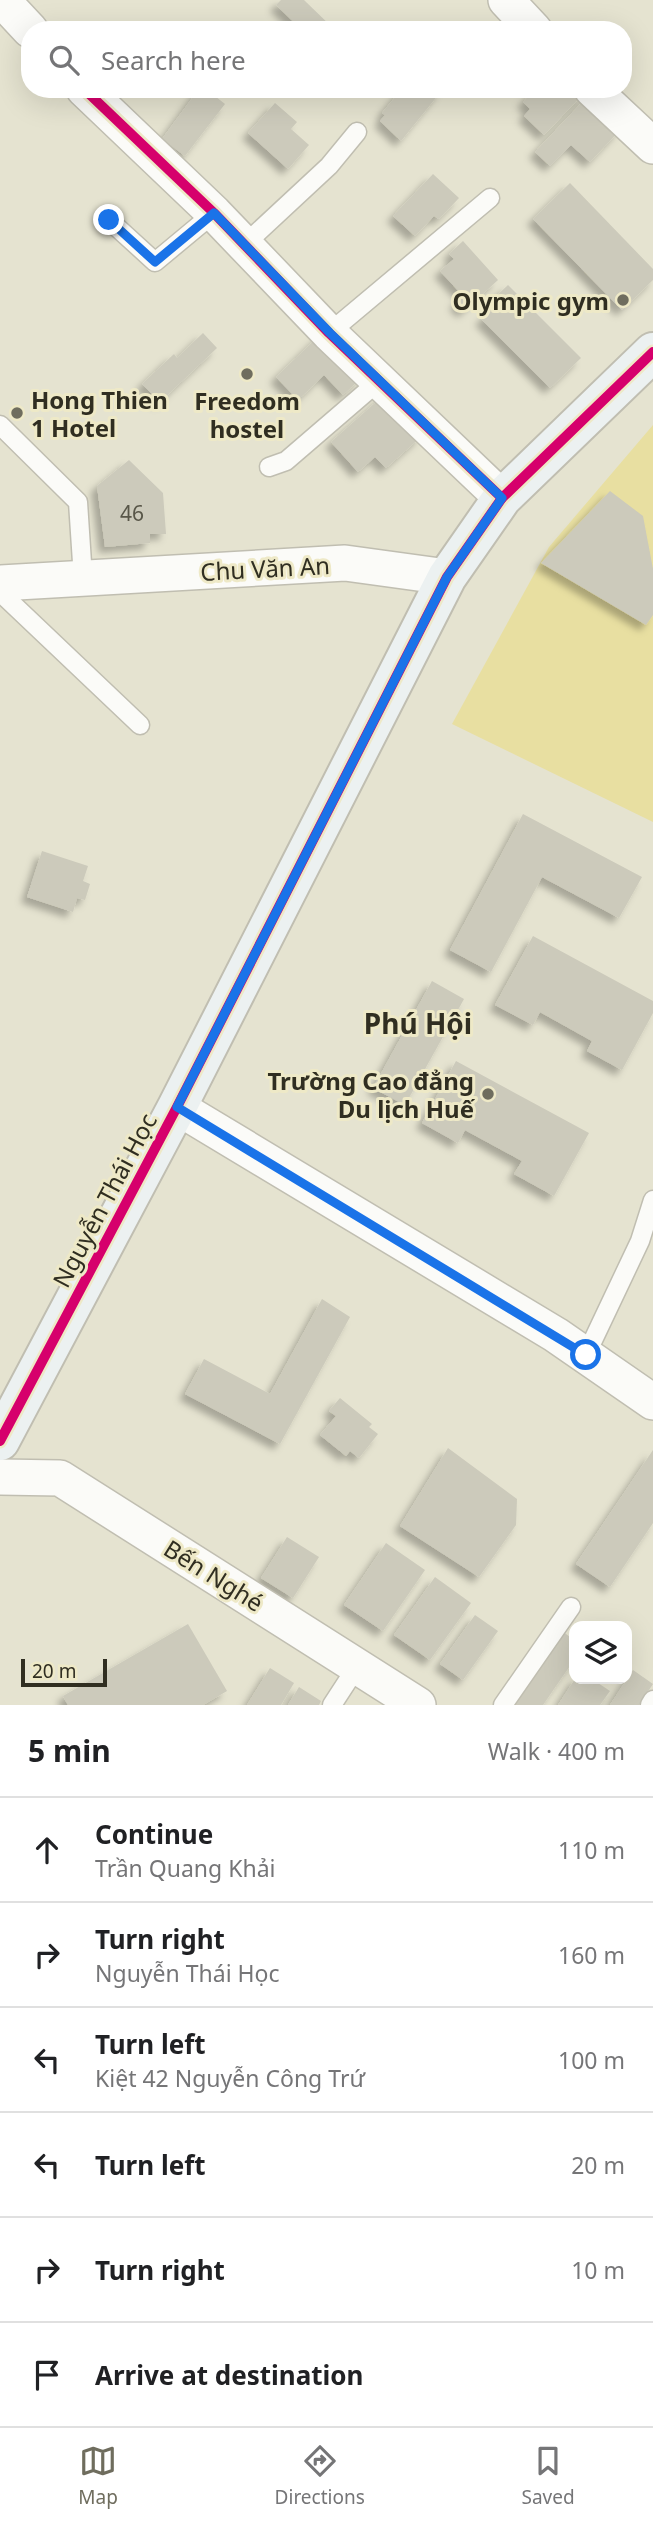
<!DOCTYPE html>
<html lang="en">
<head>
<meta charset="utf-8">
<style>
	body { margin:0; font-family:"Noto Sans",sans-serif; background:#f6f6f6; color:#202124 }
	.controls { position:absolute; right:21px; bottom:21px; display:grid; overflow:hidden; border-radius:14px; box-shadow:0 7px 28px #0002 }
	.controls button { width:63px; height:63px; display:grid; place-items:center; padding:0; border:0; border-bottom:2px solid #e0e0e0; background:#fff; color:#202124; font:35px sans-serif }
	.scale { position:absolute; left:21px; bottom:18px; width:86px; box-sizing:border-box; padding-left:7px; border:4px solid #302e21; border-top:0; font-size:19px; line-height:24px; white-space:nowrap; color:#302e21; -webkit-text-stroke:5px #eee9c7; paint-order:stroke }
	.stop { position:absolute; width:21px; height:21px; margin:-16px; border:5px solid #1a73e8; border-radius:50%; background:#fff }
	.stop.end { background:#1a73e8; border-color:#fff; box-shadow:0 2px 7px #0008 }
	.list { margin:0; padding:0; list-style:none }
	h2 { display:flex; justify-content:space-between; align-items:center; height:91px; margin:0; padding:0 28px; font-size:30px }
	h2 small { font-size:23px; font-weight:400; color:#757577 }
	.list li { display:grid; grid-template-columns:46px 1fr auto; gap:21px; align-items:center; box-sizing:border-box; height:105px; padding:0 28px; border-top:2px solid #e0e0e0 }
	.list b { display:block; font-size:26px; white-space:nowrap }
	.list p { margin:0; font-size:23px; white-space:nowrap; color:#757577 }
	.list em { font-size:23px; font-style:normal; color:#757577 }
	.icon { flex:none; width:38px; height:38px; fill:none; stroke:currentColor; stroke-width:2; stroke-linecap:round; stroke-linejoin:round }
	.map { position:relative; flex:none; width:653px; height:1705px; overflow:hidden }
	.search { position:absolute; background:#fff; box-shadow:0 7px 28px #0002; left:21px; right:21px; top:21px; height:77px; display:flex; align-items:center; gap:18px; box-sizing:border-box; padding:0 24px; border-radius:28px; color:#757577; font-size:26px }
	.sheet { height:721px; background:#fff }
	nav { display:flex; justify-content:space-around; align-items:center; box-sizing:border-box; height:98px; border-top:2px solid #e0e0e0; background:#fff; font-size:19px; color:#757577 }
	nav a { display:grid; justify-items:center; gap:4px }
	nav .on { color:#6f6d5e }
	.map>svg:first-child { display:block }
</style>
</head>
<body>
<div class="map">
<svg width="653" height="1705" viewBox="0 0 653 1705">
	<defs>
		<filter id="shadow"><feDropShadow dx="-6" dy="6" stdDeviation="3.5" flood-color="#0004"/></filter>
	</defs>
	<rect width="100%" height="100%" fill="#e5e3d0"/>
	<path fill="#e8dfa1" d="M 653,425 L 653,822 L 452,724 L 549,547 Z"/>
	<g fill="#cccabb" filter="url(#shadow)">
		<path d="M 281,0 L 304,0 L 335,30 L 302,30 L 276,5 Z"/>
		<path d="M 199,89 L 206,89 L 225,104 L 185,156 L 162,139 Z"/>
		<path d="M 402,89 L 443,89 L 401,141 L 380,121 L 385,115 L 382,113 Z"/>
		<path d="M 535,89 L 580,89 L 584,93 L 544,135 L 524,116 L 530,109 L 523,102 Z"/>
		<path d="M 588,96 L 621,129 L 590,162 L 571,145 L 550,166 L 535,152 Z"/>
		<path d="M 275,103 L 297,122 L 291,129 L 309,145 L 288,169 L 248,133 Z"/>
		<path d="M 433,174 L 459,198 L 439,219 L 434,216 L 415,236 L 393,216 Z"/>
		<path d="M 570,183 L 653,269 L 653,280 L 622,310 L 533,219 Z"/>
		<path d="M 463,241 L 498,280 L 463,312 L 455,303 L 463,296 L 440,271 L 454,259 L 449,254 Z"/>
		<path d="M 508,285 L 581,358 L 550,388 L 481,319 L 495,307 L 490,302 Z"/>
		<path d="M 203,333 L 217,348 L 160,402 L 142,384 L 174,354 L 177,358 Z"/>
		<path d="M 321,334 L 362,377 L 343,395 L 324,375 L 298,400 L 276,377 Z"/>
		<path d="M 384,395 L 422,436 L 386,468 L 375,457 L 358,472 L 331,442 Z"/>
		<path d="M 129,460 L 163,493 L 166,534 L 150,534 L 150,543 L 105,547 L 97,486 Z"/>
		<path d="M 610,491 L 643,516 L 653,569 L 653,615 L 646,625 L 541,563 Z"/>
		<path d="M 523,814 L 642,877 L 619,918 L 542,877 L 491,972 L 450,950 Z"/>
		<path d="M 42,851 L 88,866 L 83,881 L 90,884 L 85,900 L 77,898 L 73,912 L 27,897 Z"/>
		<path d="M 533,936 L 653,1001 L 653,1013 L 622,1070 L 587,1051 L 592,1041 L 540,1012 L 533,1025 L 495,1005 Z"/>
		<path d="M 432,981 L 464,999 L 405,1105 L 373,1088 Z"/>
		<path d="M 456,1061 L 589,1133 L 554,1196 L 514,1174 L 522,1161 L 465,1130 L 458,1143 L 422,1123 Z"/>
		<path d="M 322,1299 L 350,1317 L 280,1444 L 185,1394 L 204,1359 L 270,1394 Z"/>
		<path d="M 340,1398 L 372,1424 L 369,1427 L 378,1434 L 359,1458 L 350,1451 L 346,1456 L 320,1435 L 336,1416 L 329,1411 Z"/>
		<path d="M 448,1448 L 517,1499 L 516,1525 L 479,1577 L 400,1526 Z"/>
		<path d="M 653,1450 L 653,1523 L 610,1587 L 576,1564 Z"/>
		<path d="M 287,1537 L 319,1557 L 293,1598 L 261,1578 Z"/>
		<path d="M 386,1543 L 425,1570 L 383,1631 L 344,1605 Z"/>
		<path d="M 435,1577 L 471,1603 L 430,1660 L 394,1635 Z"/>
		<path d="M 475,1615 L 498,1631 L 463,1680 L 440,1664 Z"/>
		<path d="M 188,1624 L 227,1691 L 203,1705 L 68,1705 L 63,1696 Z"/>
		<path d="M 562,1631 L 574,1640 L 574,1660 L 543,1705 L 510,1705 Z"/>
		<path d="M 270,1668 L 294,1683 L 281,1705 L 247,1705 Z"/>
		<path d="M 633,1670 L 653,1684 L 639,1705 L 610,1705 Z"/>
		<path d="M 575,1679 L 592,1679 L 610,1691 L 600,1705 L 558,1705 Z"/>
		<path d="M 299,1687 L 321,1701 L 319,1705 L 288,1705 Z"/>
	</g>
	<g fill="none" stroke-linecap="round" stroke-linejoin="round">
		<defs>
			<g id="lane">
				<path d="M 109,220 L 155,262 L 214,213"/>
				<path d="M 244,245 L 329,166 L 357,132"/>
				<path d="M 329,333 L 490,198"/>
				<path d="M 0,425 L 78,502 L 83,578"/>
				<path d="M 269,467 L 286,461 L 379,381"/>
				<path d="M 0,592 L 140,725"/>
				<path d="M 586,1355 L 640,1241 L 653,1200"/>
				<path d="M 332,1705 L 358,1665"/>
				<path d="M 503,1705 L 571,1607"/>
				<path d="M 650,1705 L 653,1700"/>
			</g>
			<g id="street">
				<path d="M 2,0 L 30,30"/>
				<path d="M 506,0 L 534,30"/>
				<path d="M 84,89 L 214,213 L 329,333 L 502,498"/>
				<path d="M 592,89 L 653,146"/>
				<path d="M 0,583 L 345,563 L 447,577"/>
				<path d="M 177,1107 L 556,1335 L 653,1402"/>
				<path d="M 0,1477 L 60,1478 L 418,1705"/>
			</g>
			<path id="secondary" d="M 0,1441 L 177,1107 L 447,577 L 502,498 L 653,352"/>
		</defs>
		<use href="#lane" stroke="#c0beb1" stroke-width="21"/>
		<use href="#street" stroke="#c0beb1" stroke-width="38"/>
		<use href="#secondary" stroke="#c0beb1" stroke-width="42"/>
		<use href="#lane" stroke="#fbfbf8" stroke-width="18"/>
		<use href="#street" stroke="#fbfbf8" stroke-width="35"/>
		<use href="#secondary" stroke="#ecf1f1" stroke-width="38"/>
		<defs>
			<g id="cycleway">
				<path d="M 84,89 L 214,213 L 329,333 L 502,498"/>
				<path d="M 0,1441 L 177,1107 L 447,577 L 502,498 L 653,352"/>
			</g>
		</defs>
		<use href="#cycleway" stroke="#eee9c7" stroke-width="15"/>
		<use href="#cycleway" stroke="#d6006c" stroke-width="10"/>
	</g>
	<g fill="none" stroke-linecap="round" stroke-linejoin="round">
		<path stroke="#1a73e8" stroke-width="9" d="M 109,220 L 155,262 L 214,213 L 330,333 L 502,498 L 447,577 L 177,1107 L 586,1355"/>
	</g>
	<g fill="#6f6d5e" stroke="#eee9c7" stroke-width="2.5">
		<circle cx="623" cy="300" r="7"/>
		<circle cx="247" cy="374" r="7"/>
		<circle cx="17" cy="413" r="7"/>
		<circle cx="488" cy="1094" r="7"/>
	</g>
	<g text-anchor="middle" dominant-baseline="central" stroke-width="6" stroke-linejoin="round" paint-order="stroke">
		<g font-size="21" fill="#585648">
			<text x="132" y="513">46</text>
		</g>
		<g font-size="24" font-weight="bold" fill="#302e21" stroke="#eee9c7" text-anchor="end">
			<text x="609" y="300">Olympic gym</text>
			<text x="31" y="399" text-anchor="start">Hong Thien<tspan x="31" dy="28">1 Hotel</tspan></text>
			<text x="247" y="400" text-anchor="middle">Freedom<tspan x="247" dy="28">hostel</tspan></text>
			<text x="474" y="1080">Trường Cao đẳng<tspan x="474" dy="28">Du lịch Huế</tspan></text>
		</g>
		<g font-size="24" fill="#302e21" stroke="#eee9c7">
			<text transform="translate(265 568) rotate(-3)">Chu Văn An</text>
			<text transform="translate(104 1200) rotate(-62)">Nguyễn Thái Học</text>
			<text transform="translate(214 1575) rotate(32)">Bến Nghé</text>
		</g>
		<g font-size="28" font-weight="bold" fill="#302e21" stroke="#eee9c7">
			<text x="418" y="1023">Phú Hội</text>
		</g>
	</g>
</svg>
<div class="controls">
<button><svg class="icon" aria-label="layers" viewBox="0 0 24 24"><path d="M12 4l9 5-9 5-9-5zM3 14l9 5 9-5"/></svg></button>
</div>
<div class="scale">20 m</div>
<div class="stop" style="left:586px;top:1355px"></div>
<div class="stop end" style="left:109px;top:220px"></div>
<div class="search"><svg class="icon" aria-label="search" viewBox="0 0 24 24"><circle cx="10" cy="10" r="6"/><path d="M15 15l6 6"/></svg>Search here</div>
</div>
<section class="sheet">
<h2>5 min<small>Walk · 400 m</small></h2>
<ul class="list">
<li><svg class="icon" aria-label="ahead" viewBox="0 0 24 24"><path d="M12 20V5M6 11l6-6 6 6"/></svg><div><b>Continue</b><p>Trần Quang Khải</p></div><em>110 m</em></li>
<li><svg class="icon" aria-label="right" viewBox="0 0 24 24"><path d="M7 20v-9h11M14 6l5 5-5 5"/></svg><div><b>Turn right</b><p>Nguyễn Thái Học</p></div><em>160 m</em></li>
<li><svg class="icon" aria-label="left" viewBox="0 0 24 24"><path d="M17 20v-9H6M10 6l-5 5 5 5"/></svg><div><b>Turn left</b><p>Kiệt 42 Nguyễn Công Trứ</p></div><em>100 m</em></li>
<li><svg class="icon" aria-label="left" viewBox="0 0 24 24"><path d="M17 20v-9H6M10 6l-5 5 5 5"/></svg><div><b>Turn left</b></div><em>20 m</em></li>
<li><svg class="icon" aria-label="right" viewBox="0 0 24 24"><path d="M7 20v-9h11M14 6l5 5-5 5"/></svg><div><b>Turn right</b></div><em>10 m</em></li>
<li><svg class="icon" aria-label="arrive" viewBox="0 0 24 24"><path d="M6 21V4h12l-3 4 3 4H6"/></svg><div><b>Arrive at destination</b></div></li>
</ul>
</section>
<nav>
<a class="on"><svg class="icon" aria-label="map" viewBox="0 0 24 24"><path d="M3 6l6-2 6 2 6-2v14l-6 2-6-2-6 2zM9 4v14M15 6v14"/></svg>Map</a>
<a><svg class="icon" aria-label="directions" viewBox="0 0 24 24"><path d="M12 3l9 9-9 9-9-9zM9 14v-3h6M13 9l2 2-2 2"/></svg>Directions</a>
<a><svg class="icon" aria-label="saved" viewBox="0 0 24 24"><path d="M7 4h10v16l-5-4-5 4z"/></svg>Saved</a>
</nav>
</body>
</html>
